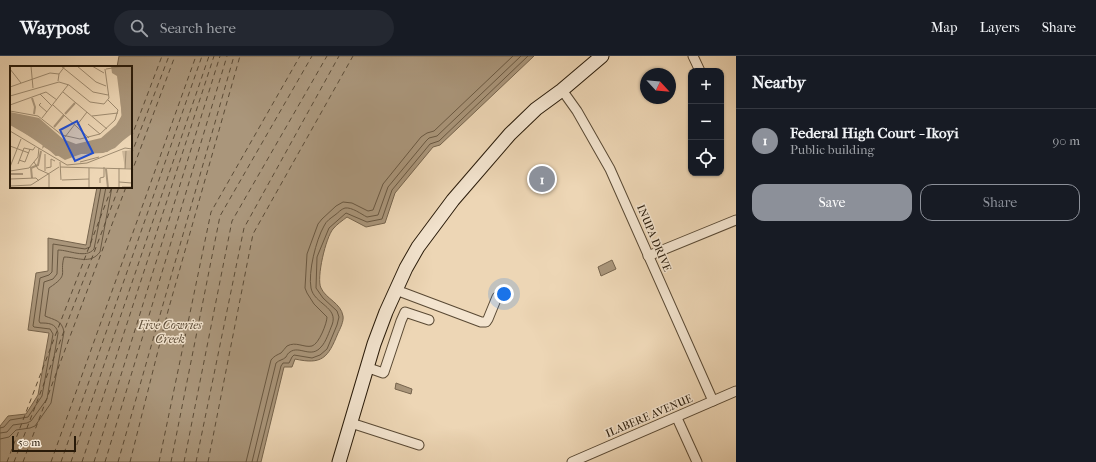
<!DOCTYPE html>
<html lang="en">
<head>
<meta charset="utf-8">
<style>
	body { margin:0; font-family:"IM FELL French Canon",serif; background:#242831; color:#f1f3f6 }
	.controls { position:absolute; right:12px; top:12px; display:grid; overflow:hidden; border-radius:8px; box-shadow:0 1px 3px #0004 }
	.controls button { width:36px; height:36px; display:grid; place-items:center; padding:0; border:0; border-bottom:1px solid #363941; background:#171b24; color:#f1f3f6; font:20px sans-serif }
	.compass { position:absolute; left:640px; top:12px; width:36px; height:36px; border-radius:50%; background:#171b24; box-shadow:0 1px 3px #0004; rotate:116deg }
	.scale { position:absolute; left:12px; bottom:10px; width:64px; box-sizing:border-box; padding-left:4px; border:2px solid #281a09; border-top:0; font-size:11px; line-height:14px; white-space:nowrap; color:#281a09; -webkit-text-stroke:3px #f3e4cf; paint-order:stroke }
	.you { position:absolute; left:504px; top:238px; width:14px; height:14px; margin:-10px; border:3px solid #fff; border-radius:50%; background:#1a73e8; box-shadow:0 0 0 6px #1a73e833 }
	.badge { display:grid; place-items:center; width:26px; height:26px; border-radius:50%; background:#8c9099; color:#fff; font-size:13px; font-weight:700 }
	.pin { position:absolute; translate:-50% -50%; border:2px solid #fff; box-shadow:0 1px 4px #0006 }
	.list { margin:0; padding:0; list-style:none }
	h2 { display:flex; justify-content:space-between; align-items:center; height:52px; margin:0; padding:0 16px; font-size:17px }
	h2 small { font-size:13px; font-weight:400; color:#9ea1a6 }
	.list li { display:grid; grid-template-columns:26px 1fr auto; gap:12px; align-items:center; box-sizing:border-box; height:64px; padding:0 16px; border-top:1px solid #363941 }
	.list b { display:block; font-size:15px; white-space:nowrap }
	.list p { margin:0; font-size:13px; white-space:nowrap; color:#9ea1a6 }
	.list em { font-size:13px; font-style:normal; color:#9ea1a6 }
	.actions { display:flex; gap:8px; padding:12px 16px }
	.actions a { flex:1; padding:9px 0; border:1px solid #8c9099; border-radius:12px; text-align:center; font-size:14px; color:#8c9099 }
	.actions .main { background:#8c9099; color:#fff }
	.icon { flex:none; width:22px; height:22px; fill:none; stroke:currentColor; stroke-width:2; stroke-linecap:round; stroke-linejoin:round }
	.map { position:relative; flex:none; width:736px; height:406px; overflow:hidden }
	header { display:flex; align-items:center; gap:24px; box-sizing:border-box; height:56px; padding:0 20px; background:#171b24; border-bottom:1px solid #363941 }
	header strong { font-size:19px }
	nav { display:flex; gap:22px; margin-inline-start:auto; font-size:14px }
	.search { width:280px; height:36px; background:#242831; display:flex; align-items:center; gap:10px; box-sizing:border-box; padding:0 14px; border-radius:22px; color:#9ea1a6; font-size:15px }
	main { display:flex }
	aside { flex:1; background:#171b24 }
	.map>svg:first-child { display:block }
</style>
</head>
<body>
<header>
<strong>Waypost</strong>
<div class="search"><svg class="icon" aria-label="search" viewBox="0 0 24 24"><circle cx="10" cy="10" r="6"/><path d="M15 15l6 6"/></svg>Search here</div>
<nav><a>Map</a><a>Layers</a><a>Share</a></nav>
</header>
<main>
<div class="map">
<svg width="736" height="406" viewBox="0 0 736 406">
	<rect width="100%" height="100%" fill="#edd6b5"/>
	<filter id="stains"><feTurbulence type="fractalNoise" baseFrequency=".005" numOctaves="4"/><feColorMatrix values="0 0 0 0 .2 0 0 0 0 .09 0 0 0 0 .02 0 0 0 .5 -.17"/></filter>
	<radialGradient id="worn" r=".72"><stop offset=".6" stop-color="#630" stop-opacity="0"/><stop offset="1" stop-color="#630" stop-opacity=".3"/></radialGradient>
	<g fill="#aa967b" stroke="#76644d">
		<path d="M 119,0 L 534,0 L 440,89 L 433,91 L 395,137 L 385,167 L 366,171 L 347,161 C 342,165 337,168 333,173 C 326,181 316,222 321,232 C 326,243 341,247 343,260 C 344,265 340,273 338,277 C 328,302 322,309 295,303 L 292,311 L 284,311 L 261,406 L 0,406 L 0,370 L 8,360 L 26,358 L 38,339 L 49,277 L 28,274 L 36,217 L 48,215 L 48,182 L 86,189 L 97,131 L 131,131 L 131,11 L 117,11 Z"/>
		<path d="M 612,204 L 616,213 L 601,220 L 598,211 Z"/>
		<path d="M 396,327 L 412,333 L 411,338 L 395,333 Z"/>
	</g>
	<g fill="none" stroke-linecap="round" stroke-linejoin="round">
		<g stroke="#695842" stroke-width="1">
			<path d="M 0,372 L 4,371 L 10,364 L 28,361 L 42,340 L 53,278 L 50,273 L 34,271 L 33,270 L 40,222 L 49,219 L 52,216 L 53,188 L 85,193 L 90,191 L 101,131"/>
			<path d="M 0,377 L 7,376 L 13,369 L 27,367 L 31,365 L 47,343 L 58,277 C 56,267 48,267 40,267 L 39,265 L 44,226 L 53,223 L 57,218 L 58,194 C 69,194 86,203 94,193 L 106,131"/>
			<path d="M 0,383 L 9,381 L 16,374 L 30,372 L 35,370 L 51,347 L 64,276 C 62,264 54,264 45,260 L 49,232 C 70,218 59,219 64,201 C 77,201 90,209 100,196 L 112,131"/>
			<path d="M 246,406 L 271,304 C 274,300 277,299 281,297 C 283,295 285,292 287,290 C 296,285 304,292 312,290 C 319,288 327,267 327,261 L 314,248 L 307,237 L 305,232 L 307,198 L 318,168 L 322,163 L 336,150 L 343,146 L 352,147 L 368,155 L 373,154 L 383,128 L 421,81 L 427,77 L 434,75 L 513,0"/>
			<path d="M 252,406 L 276,307 C 279,304 283,304 286,301 C 287,299 288,297 290,296 C 299,289 311,303 321,291 C 326,286 329,276 332,269 C 339,251 314,248 311,232 C 308,216 316,184 324,170 C 326,165 331,162 335,159 C 338,157 341,153 345,152 C 352,151 361,158 367,161 L 378,159 L 388,131 L 426,85 L 429,82 L 437,80 L 521,0"/>
			<path d="M 257,406 L 281,310 L 283,307 L 289,307 L 292,301 L 294,299 L 312,302 L 320,299 L 327,293 L 337,269 L 339,261 L 337,255 L 323,242 L 316,232 L 317,201 L 329,172 L 346,157 L 367,166 L 382,163 L 392,134 L 430,88 L 439,85 L 528,0"/>
		</g>
		<g stroke="#5c4c37" stroke-width="1" stroke-dasharray="5 4" stroke-linecap="butt">
			<path d="M 131,82 L 162,0"/>
			<path d="M 131,99 L 169,0"/>
			<path d="M 131,118 L 175,0"/>
			<path d="M 7,406 L 112,131"/>
			<path d="M 14,406 L 119,131"/>
			<path d="M 23,406 L 126,131"/>
			<path d="M 51,406 L 196,0"/>
			<path d="M 61,406 L 202,0"/>
			<path d="M 71,406 L 209,0"/>
			<path d="M 82,406 L 214,0"/>
			<path d="M 94,406 L 220,0"/>
			<path d="M 105,406 L 227,0"/>
			<path d="M 118,406 L 234,0"/>
			<path d="M 130,406 L 168,255 L 240,0"/>
			<path d="M 159,406 L 211,156 L 300,0"/>
			<path d="M 171,406 L 220,160 L 312,0"/>
			<path d="M 184,406 L 232,165 L 327,0"/>
			<path d="M 196,406 L 244,172 L 339,0"/>
			<path d="M 208,406 L 253,178 L 353,0"/>
		</g>
		<defs>
			<g id="street">
				<path d="M 693,0 L 700,15"/>
				<path d="M 562,34 L 577,55 L 610,113 L 713,345"/>
				<path d="M 648,200 L 736,164"/>
				<path d="M 396,234 L 481,266 L 486,266 L 488,263 L 497,241"/>
				<path d="M 366,311 L 383,317 L 384,316 L 401,265 L 405,256 L 429,264"/>
				<path d="M 677,362 L 697,406"/>
				<path d="M 351,367 L 419,389"/>
				<path d="M 572,406 L 736,335"/>
			</g>
			<path id="secondary" d="M 339,406 L 374,288 L 386,256 L 406,212 L 418,191 L 453,144 L 510,78 L 536,53 L 562,34 L 602,0"/>
		</defs>
		<use href="#street" stroke="#594934" stroke-width="11"/>
		<use href="#secondary" stroke="#281a09" stroke-width="15"/>
		<use href="#street" stroke="#f3e4cf" stroke-width="9"/>
		<use href="#secondary" stroke="#f3e4cf" stroke-width="13"/>
	</g>
	<g text-anchor="middle" dominant-baseline="central" stroke-width="3" stroke-linejoin="round" paint-order="stroke">
		<g font-size="11" fill="#281a09" stroke="#f3e4cf">
			<text transform="translate(654 182) rotate(67)">INUPA DRIVE</text>
			<text transform="translate(649 360) rotate(-23)">ILABERE AVENUE</text>
		</g>
		<g font-size="12" font-style="italic" fill="#5c4c37" stroke="#f3e4cf">
			<text x="170" y="269">Five Cowries<tspan x="170" dy="14">Creek</tspan></text>
		</g>
	</g>
	<g transform="translate(10 10)">
		<rect width="122" height="122" fill="#edd6b5"/>
		<path d="M 122,84 L 122,103 L 115,102 L 112,85 Z" fill="#ccb698"/>
		<path d="M 101,0 L 122,0 L 122,66 L 105,82 L 93,87 L 71,88 L 55,94 L 34,81 L 32,83 L 33,78 L 0,59 L 0,46 L 29,52 L 53,73 L 66,78 L 91,72 L 106,59 L 112,49 L 107,10 L 102,7 Z" fill="#aa967b"/>
		<path fill="none" stroke="#aa967b" stroke-width="2" d="M 118,0 L 119,41M 116,2 L 117,45M 112,3 L 113,37M 114,7 L 114,24M 111,14 L 113,34M 111,28 L 113,57M 22,32 L 25,41 L 24,48M 120,46 L 120,26M 55,48 L 65,37M 0,52 L 32,64 L 55,80 L 68,81 L 92,74 L 114,60M 0,54 L 54,82 L 68,83 L 93,77 L 115,62M 0,54 L 31,66 L 54,81 L 68,82 L 92,76 L 115,61M 0,56 L 34,76 L 40,82M 8,56 L 46,76M 10,56 L 44,74M 0,57 L 33,77 L 46,89 L 97,85 L 120,68 L 120,2 L 122,1M 115,57 L 118,35M 116,59 L 118,44M 6,60 L 38,82M 44,61 L 54,49M 106,66 L 114,55M 29,72 L 57,87 L 95,81 L 116,66 L 112,11 L 115,2M 98,77 L 114,62M 87,81 L 94,79 L 114,63M 66,85 L 94,80M 56,86 L 94,78 L 113,64M 52,88 L 96,83 L 117,67 L 120,36M 96,103 L 98,122M 0,108 L 13,108M 22,112 L 21,102 L 28,99 L 31,85"/>
		<path fill="none" stroke="#9e8b70" stroke-width="1" d="M 21,0 L 23,22M 51,0 L 83,26 L 98,29M 67,0 L 86,16 L 96,20M 82,0 L 94,7M 0,3 L 11,17M 96,3 L 115,0M 48,15 L 49,8 L 55,0M 0,21 L 40,7 L 49,8M 53,26 L 97,63M 30,28 L 42,40M 0,30 L 49,16 L 59,19 L 80,36 L 94,38 L 99,32 L 95,3M 31,37 L 29,39 L 37,46M 0,39 L 36,26 L 47,34M 43,39 L 79,72M 0,45 L 28,50 L 52,69 L 70,73 L 90,68 L 105,54 L 108,44 L 98,34M 82,50 L 108,47M 32,52 L 58,19M 78,58 L 90,68M 67,59 L 77,46M 0,65 L 57,99 L 77,97 L 115,82 L 122,83M 55,71 L 65,58M 0,80 L 19,87M 9,94 L 15,96 L 20,83M 24,96 L 28,103 L 39,108 L 39,122M 50,96 L 51,114M 70,96 L 89,91M 8,98 L 14,82 L 23,84 L 25,81M 0,101 L 11,73M 50,101 L 122,103M 36,102 L 41,101 L 41,93 L 45,95M 79,102 L 79,122M 109,102 L 109,122M 115,103 L 116,85M 0,105 L 19,102 L 28,91 L 29,82M 35,105 L 35,88M 0,113 L 26,112 L 29,115M 52,114 L 79,113M 109,116 L 122,117M 90,117 L 90,112 L 94,111 L 94,101M 21,119 L 49,101M 0,120 L 21,119M 112,121 L 122,121 L 122,117"/>
		<path fill="#1d4ed8" fill-opacity="0.15" stroke="#1d4ed8" stroke-width="2" d="M 67,55 L 83,87 L 65,95 L 50,64 Z"/>
		<rect width="122" height="122" fill="none" stroke="#281a09" stroke-width="2"/>
	</g>
	<rect width="100%" height="100%" filter="url(#stains)"/>
	<rect width="100%" height="100%" fill="url(#worn)"/>
</svg>
<div class="controls">
<button>+</button>
<button>−</button>
<button><svg class="icon" aria-label="locate" viewBox="0 0 24 24"><circle cx="12" cy="12" r="6"/><path d="M12 2v4M12 18v4M2 12h4M18 12h4"/></svg></button>
</div>
<svg class="compass" viewBox="-18 -18 36 36"><path d="M0-13l5 13h-10z" fill="#e53935"/><path d="M0 13l5-13h-10z" fill="#9ea1a6"/></svg>
<div class="scale">50 m</div>
<div class="you"></div>
<div class="pin badge" style="left:542px;top:123px">1</div>
</div>
<aside>
<h2>Nearby<small></small></h2>
<ul class="list">
<li><span class="badge">1</span><div><b>Federal High Court - Ikoyi</b><p>Public building</p></div><em>90 m</em></li>
</ul>
<div class="actions"><a class="main">Save</a><a>Share</a></div>
</aside>
</main>
</body>
</html>
